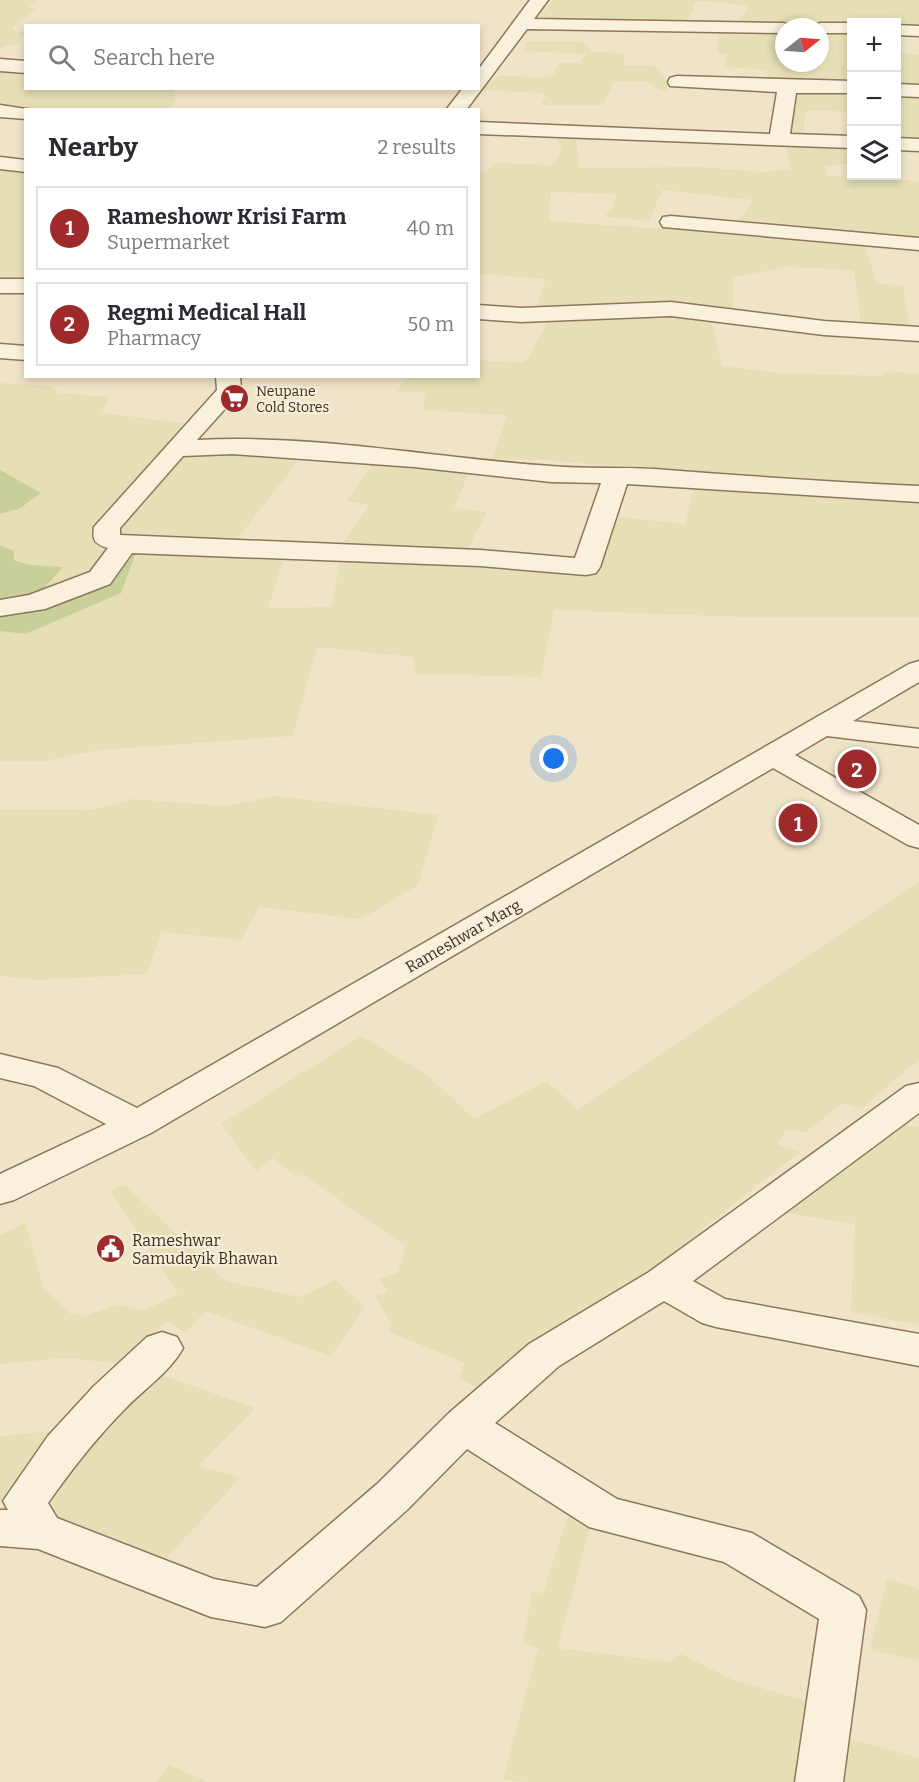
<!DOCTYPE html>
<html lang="en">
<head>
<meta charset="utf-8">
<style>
	body { margin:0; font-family:Bitter,serif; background:#f7f7f7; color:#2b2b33 }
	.controls { position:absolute; right:18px; top:18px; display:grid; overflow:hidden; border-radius:0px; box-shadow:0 3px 9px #0003 }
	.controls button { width:54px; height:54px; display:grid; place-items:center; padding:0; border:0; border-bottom:2px solid #e1e1e2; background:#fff; color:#2b2b33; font:30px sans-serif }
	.compass { position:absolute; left:775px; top:18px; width:54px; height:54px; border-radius:50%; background:#fff; box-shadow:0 3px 9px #0003; rotate:73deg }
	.you { position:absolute; left:554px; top:759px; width:21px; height:21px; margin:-15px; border:4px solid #fff; border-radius:50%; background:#1a73e8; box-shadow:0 0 0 9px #1a73e833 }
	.badge { display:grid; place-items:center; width:39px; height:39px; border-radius:50%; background:#9e2a2b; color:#fff; font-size:20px; font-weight:700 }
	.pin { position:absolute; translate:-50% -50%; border:3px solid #fff; box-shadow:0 2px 6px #0006 }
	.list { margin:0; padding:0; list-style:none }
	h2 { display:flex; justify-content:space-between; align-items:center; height:78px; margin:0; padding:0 24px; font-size:26px }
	h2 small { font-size:20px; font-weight:400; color:#7c7c81 }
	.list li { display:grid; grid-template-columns:39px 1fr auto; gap:18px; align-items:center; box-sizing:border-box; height:84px; margin:0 12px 12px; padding:0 12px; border:2px solid #e1e1e2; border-radius:0px }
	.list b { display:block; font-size:22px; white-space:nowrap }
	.list p { margin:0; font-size:20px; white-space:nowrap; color:#7c7c81 }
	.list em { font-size:20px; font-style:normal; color:#7c7c81 }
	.icon { flex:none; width:33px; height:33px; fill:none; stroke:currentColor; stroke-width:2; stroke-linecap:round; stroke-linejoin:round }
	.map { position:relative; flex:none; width:919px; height:1782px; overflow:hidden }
	.search { position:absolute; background:#fff; box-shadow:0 3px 9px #0003; left:24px; top:24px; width:456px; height:66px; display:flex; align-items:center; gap:15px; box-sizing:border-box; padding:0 21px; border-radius:0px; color:#7c7c81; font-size:22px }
	.panel { position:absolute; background:#fff; box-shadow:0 3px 9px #0003; left:24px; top:108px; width:456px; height:270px; border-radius:0px }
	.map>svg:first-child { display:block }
</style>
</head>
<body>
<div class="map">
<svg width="919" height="1782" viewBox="0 0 919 1782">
	<rect width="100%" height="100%" fill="#f0e4c8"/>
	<g fill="#e6deb5">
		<path d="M 0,0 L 38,0 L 29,7 L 36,10 L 12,27 L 16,32 L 25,32 L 16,45 L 4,45 L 0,50 Z"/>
		<path d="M 553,0 L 919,0 L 919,30 L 897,29 L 896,22 L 852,22 L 851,27 L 736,25 L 749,6 L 703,1 L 696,2 L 686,24 L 537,20 Z"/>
		<path d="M 784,30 L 784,63 L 820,63 L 820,30 L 851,31 L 849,50 L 852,50 L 851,112 L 810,110 L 805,114 L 803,136 L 785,135 L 797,89 L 768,82 L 767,70 L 725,67 L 727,54 L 717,53 L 719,32 Z"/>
		<path d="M 527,41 L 581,42 L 593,52 L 625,53 L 624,65 L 653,66 L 665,77 L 668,90 L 660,90 L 645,81 L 614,82 L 603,105 L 545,105 L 541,102 L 547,96 L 543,93 L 478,90 L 499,76 L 544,77 L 554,74 L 559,63 L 580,63 L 586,54 L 524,51 Z"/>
		<path d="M 896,53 L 919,55 L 919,144 L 897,142 Z"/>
		<path d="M 0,68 L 25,70 L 26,88 L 172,89 L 176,100 L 168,110 L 0,108 Z"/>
		<path d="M 555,136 L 576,137 L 579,168 L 702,167 L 763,172 L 790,169 L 786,144 L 851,147 L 851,163 L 825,166 L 827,176 L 919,181 L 919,242 L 861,232 L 859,236 L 735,226 L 754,200 L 662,190 L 649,221 L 604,217 L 614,206 L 616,194 L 551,192 L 549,221 L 864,243 L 877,283 L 903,286 L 909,325 L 861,323 L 854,270 L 789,267 L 733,277 L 733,313 L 677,307 L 537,307 L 546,279 L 479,274 L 478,172 L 485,172 L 494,164 L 500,163 L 554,165 L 562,149 Z"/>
		<path d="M 0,167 L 25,169 L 25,284 L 0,283 Z"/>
		<path d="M 551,316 L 711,319 L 722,366 L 777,373 L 880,376 L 888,371 L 919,374 L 919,487 L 683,474 L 549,460 L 492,459 L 507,415 L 422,410 L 427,393 L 396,391 L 408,377 L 478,376 L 479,360 L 525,363 Z"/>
		<path d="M 0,383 L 50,386 L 59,393 L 109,397 L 102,413 L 184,423 L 167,449 L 100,524 L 95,545 L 108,550 L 90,577 L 37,596 L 63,567 L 30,565 L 14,559 L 14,551 L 0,545 L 0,514 L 19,509 L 21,484 L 0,470 Z"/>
		<path d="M 187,452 L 256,456 L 298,461 L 233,544 L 125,538 L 119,530 Z"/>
		<path d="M 374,462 L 470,470 L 454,508 L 487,512 L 465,554 L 339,549 L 370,505 L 347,501 Z"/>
		<path d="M 694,487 L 919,500 L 919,617 L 744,617 L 554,610 L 541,677 L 415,674 L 413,657 L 317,647 L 293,736 L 100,750 L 45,761 L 0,761 L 0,631 L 26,634 L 120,593 L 137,550 L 284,558 L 268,608 L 332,607 L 340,559 L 590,574 L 619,517 L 685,524 Z"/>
		<path d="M 275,796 L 438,815 L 418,885 L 361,919 L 259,907 L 241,940 L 161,932 L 147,974 L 37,980 L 0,976 L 0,809 L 91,810 L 133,799 L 226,806 Z"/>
		<path d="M 919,882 L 919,1059 L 861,1109 L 843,1103 L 806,1132 L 786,1130 L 777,1145 L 800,1152 L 692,1237 L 634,1296 L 487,1390 L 458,1379 L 465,1363 L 389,1332 L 391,1323 L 374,1296 L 388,1292 L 379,1279 L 398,1273 L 406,1246 L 302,1174 L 297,1177 L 273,1158 L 256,1171 L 221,1124 L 361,1036 L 427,1075 L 474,1119 L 547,1081 L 578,1110 Z"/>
		<path d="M 896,1123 L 919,1127 L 919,1325 L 851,1312 L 855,1224 L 775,1211 Z"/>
		<path d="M 125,1185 L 226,1281 L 300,1297 L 336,1280 L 365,1307 L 331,1356 L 205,1311 L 186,1333 L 167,1322 L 142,1342 L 125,1364 L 66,1358 L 0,1364 L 0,1235 L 26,1223 L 43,1287 L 72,1315 L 79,1313 L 82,1317 L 117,1305 L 145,1310 L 178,1294 L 110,1190 Z"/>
		<path d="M 151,1371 L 255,1408 L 199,1466 L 240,1478 L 159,1566 L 45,1515 L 43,1493 Z"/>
		<path d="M 52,1431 L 37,1461 L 13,1493 L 0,1502 L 0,1436 Z"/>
		<path d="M 568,1516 L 590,1526 L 558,1648 L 672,1662 L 681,1654 L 733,1680 L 824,1706 L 806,1782 L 524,1782 L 503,1779 L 538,1648 L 523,1643 L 532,1592 L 543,1593 Z"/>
		<path d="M 887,1579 L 919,1589 L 919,1661 L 870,1650 Z"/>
		<path d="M 847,1738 L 919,1758 L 919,1782 L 837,1782 Z"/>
		<path d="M 168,1765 L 210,1782 L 156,1782 Z"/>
	</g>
	<g fill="#c9cf9b">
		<path d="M 0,470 L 41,493 L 19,509 L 0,514 Z"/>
		<path d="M 0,545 L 14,551 L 14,560 L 30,565 L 63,567 L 37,596 L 0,605 Z"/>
		<path d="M 137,550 L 121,593 L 26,634 L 0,631 L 0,614 L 33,610 L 99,588 Z"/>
	</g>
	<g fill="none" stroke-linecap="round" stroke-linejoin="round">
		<defs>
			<g id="minor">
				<path d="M 530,0 L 548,0 L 534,19 L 784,23 L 792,27 L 784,27 L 784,33 L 527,29 L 466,110 L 446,110 L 463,88 L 478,88 L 478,70 Z"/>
				<path d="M 820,23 L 852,23 L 852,33 L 820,33 L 820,27 L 812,27 Z"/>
				<path d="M 896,25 L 919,26 L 919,36 L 896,35 Z"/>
				<path d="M 0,59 L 26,61 L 26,73 L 0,71 Z"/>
				<path d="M 677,76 L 852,81 L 852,93 L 796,93 L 790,134 L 852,136 L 852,148 L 478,134 L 478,122 L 770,134 L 777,92 L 670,86 L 668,82 L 670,78 Z"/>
				<path d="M 896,84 L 919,85 L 919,97 L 896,96 Z"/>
				<path d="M 0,105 L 33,110 L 26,110 L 26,119 L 0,117 Z"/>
				<path d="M 896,138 L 919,139 L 919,151 L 896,150 Z"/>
				<path d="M 0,157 L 26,160 L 26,172 L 0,169 Z"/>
				<path d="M 671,216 L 919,238 L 919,250 L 663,227 L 660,222 L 663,217 Z"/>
				<rect x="0" y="279" width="26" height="14"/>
				<path d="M 671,302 L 824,321 L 919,327 L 919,341 L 824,335 L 671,316 L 521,322 L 478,319 L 478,305 L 521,308 Z"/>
				<path d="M 0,344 L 26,346 L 26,360 L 0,358 Z"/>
				<path d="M 216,376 L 240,376 L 241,391 L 197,440 C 315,434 433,458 551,466 C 585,469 621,467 655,469 C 743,476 831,482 919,486 L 919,502 L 627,484 L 600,567 L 596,573 L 586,575 L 480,566 L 132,553 L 110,584 L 45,609 L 0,616 L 0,600 L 29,595 L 90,572 L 108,548 C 95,544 92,541 94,527 L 217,390 ZM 232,454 L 414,467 L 551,482 L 601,483 L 575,558 L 480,550 L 120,535 L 120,528 L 183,456 Z"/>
				<path d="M 919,661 L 919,682 L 853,721 L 919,729 L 919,747 L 827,736 L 795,755 L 919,825 L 919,848 L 908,845 L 773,768 L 151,1133 L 14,1200 L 0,1204 L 0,1174 L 106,1124 L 34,1086 L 0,1078 L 0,1054 L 58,1068 L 137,1108 L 909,664 Z"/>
				<path d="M 919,1083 L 919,1113 L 693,1281 L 725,1299 L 919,1334 L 919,1366 L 716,1327 L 702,1323 L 664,1301 L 559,1366 L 495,1423 L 617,1499 L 752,1533 L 859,1596 L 866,1610 L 843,1782 L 795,1782 L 819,1619 L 724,1562 L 589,1527 L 467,1449 L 407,1510 L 281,1622 L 265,1627 L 211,1617 L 38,1549 L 0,1546 L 0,1510 L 8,1510 L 3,1501 L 48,1436 L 94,1386 L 147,1337 L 162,1332 L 177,1337 L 183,1348 C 170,1372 144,1389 125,1409 C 96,1438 72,1469 48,1503 L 57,1518 L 214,1579 L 257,1587 L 377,1484 L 449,1413 L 529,1344 L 649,1272 L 906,1086 Z"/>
			</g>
		</defs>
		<use href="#minor" stroke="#8d765c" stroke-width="3"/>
		<use href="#minor" fill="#faf1dc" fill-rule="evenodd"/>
	</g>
	<defs>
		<symbol id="supermarket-disc" viewBox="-11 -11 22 22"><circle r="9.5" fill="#9e2a2b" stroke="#f7eed8"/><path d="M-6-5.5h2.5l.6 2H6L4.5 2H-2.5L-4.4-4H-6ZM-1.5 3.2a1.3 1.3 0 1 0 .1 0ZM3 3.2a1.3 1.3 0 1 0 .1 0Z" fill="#fff"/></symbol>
		<symbol id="civic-disc" viewBox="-11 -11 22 22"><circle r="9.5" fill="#9e2a2b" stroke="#f7eed8"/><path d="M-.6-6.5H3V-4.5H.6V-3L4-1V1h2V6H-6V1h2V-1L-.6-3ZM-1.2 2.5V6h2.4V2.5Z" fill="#fff"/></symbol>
	</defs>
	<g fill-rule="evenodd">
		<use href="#supermarket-disc" x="218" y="382" width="33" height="33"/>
		<use href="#civic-disc" x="94" y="1232" width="33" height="33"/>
	</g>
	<g text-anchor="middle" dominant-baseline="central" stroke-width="4.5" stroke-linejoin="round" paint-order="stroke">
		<g font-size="14" fill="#3d2e20" stroke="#f7eed8" text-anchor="start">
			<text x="256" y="391">Neupane<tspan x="256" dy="16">Cold Stores</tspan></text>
		</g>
		<g font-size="16" fill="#3d2e20" stroke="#f7eed8">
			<text transform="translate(463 936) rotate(-30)">Rameshwar Marg</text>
		</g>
		<g font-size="16" fill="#3d2e20" stroke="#f7eed8" text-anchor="start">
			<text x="132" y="1240">Rameshwar<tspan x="132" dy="18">Samudayik Bhawan</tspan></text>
		</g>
	</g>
</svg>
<div class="controls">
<button>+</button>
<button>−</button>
<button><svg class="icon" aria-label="layers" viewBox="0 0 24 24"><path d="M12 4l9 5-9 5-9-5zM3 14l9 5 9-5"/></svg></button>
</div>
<svg class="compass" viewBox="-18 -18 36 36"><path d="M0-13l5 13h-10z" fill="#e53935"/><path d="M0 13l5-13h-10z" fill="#7c7c81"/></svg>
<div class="you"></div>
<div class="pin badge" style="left:798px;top:823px">1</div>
<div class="pin badge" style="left:857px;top:769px">2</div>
<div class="search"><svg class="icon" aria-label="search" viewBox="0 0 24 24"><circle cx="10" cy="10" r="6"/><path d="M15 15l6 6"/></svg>Search here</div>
<section class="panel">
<h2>Nearby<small>2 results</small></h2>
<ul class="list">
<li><span class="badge">1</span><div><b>Rameshowr Krisi Farm</b><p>Supermarket</p></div><em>40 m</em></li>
<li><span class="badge">2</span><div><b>Regmi Medical Hall</b><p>Pharmacy</p></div><em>50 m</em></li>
</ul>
</section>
</div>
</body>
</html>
